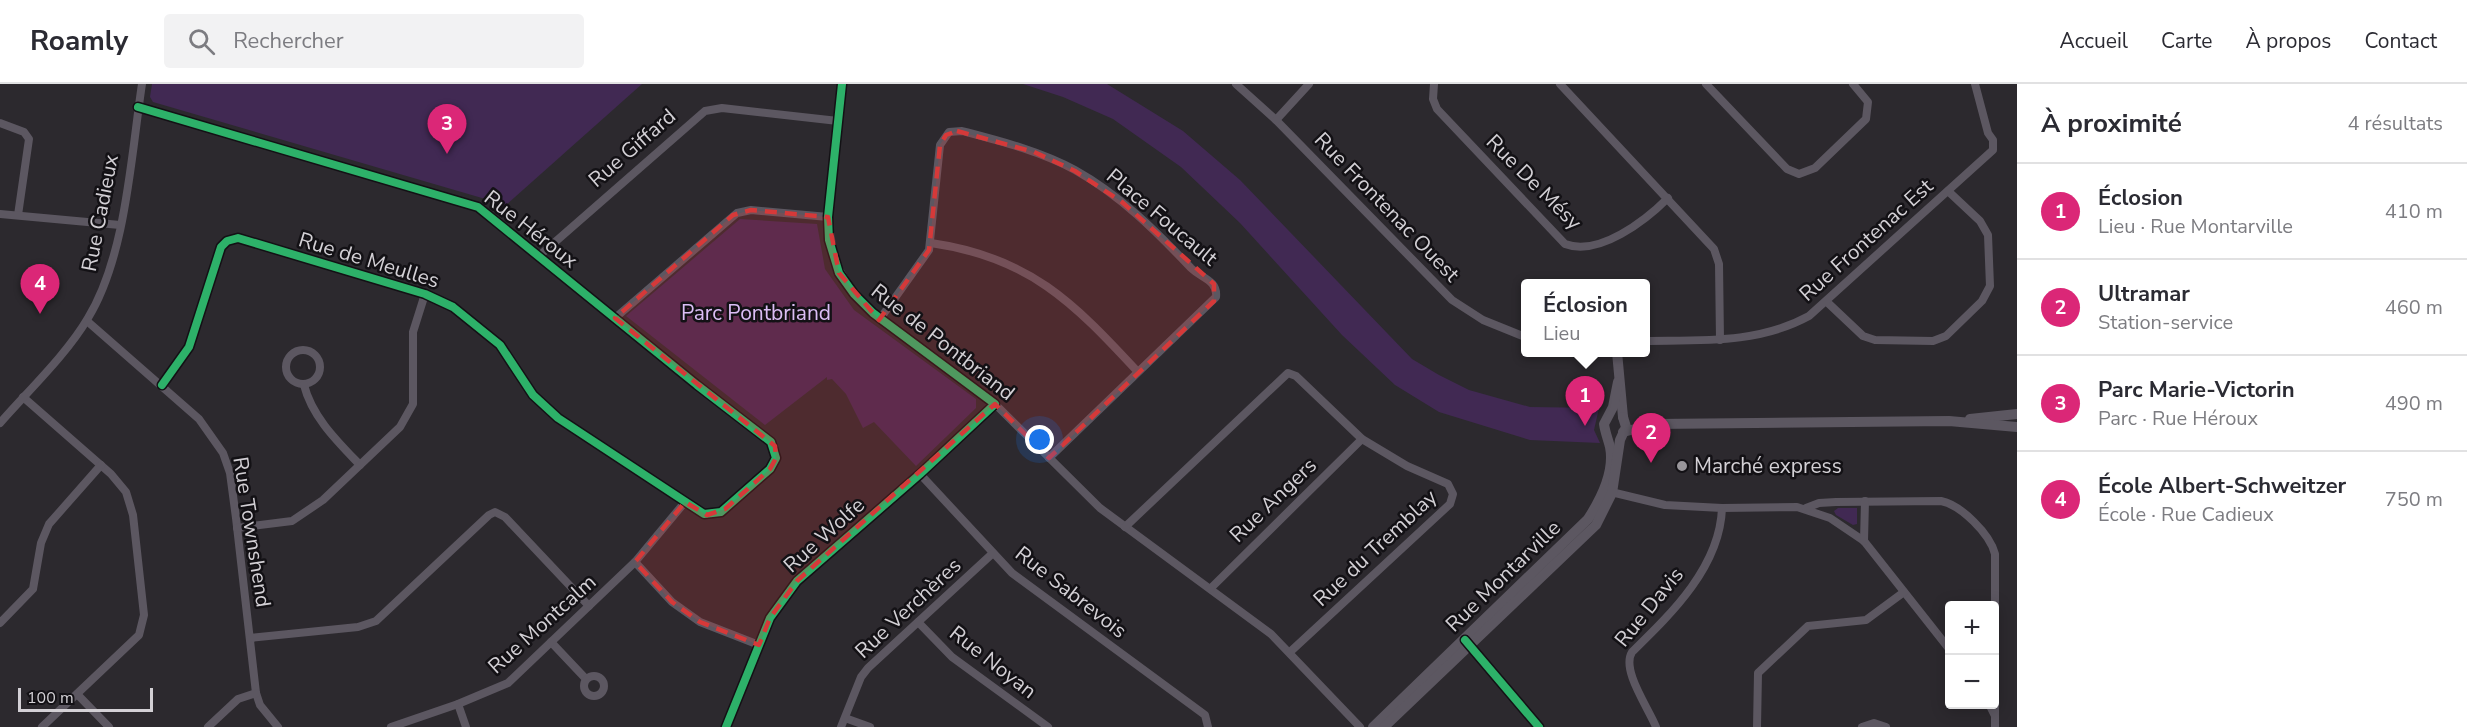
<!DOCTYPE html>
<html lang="fr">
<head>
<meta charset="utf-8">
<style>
	body { margin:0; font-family:"Nunito Sans",sans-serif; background:#f2f2f3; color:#2b2b33 }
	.controls { position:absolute; right:18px; bottom:18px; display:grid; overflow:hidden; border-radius:6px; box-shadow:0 3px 15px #0003 }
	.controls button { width:54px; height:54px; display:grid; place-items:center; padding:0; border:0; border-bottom:2px solid #e1e1e2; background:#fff; color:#2b2b33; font:30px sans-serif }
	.scale { position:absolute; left:18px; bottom:15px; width:135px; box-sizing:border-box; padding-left:6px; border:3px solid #d3d0d5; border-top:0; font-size:16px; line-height:21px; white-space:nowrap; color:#d3d0d5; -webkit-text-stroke:4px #131115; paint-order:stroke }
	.you { position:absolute; left:1040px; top:356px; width:21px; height:21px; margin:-15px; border:4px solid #fff; border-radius:50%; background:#1a73e8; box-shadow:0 0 0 9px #1a73e833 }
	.badge { display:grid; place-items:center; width:39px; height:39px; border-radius:50%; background:#db2777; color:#fff; font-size:20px; font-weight:700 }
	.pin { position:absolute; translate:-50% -50px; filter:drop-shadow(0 2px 3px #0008) }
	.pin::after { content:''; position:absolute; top:32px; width:21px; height:18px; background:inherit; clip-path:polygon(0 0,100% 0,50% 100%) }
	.popup { position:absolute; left:1521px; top:195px; width:129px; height:78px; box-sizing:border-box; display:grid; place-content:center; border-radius:6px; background:#fff; filter:drop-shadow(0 2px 4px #0005); font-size:20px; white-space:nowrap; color:#7c7c81 }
	.popup b { font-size:22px; color:#2b2b33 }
	.popup::after { content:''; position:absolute; left:50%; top:100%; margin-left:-12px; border:12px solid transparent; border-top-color:#fff }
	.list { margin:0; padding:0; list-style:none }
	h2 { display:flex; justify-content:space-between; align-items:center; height:78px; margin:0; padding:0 24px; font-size:26px }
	h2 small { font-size:20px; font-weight:400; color:#7c7c81 }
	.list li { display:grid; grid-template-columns:39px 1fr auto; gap:18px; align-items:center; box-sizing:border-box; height:96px; padding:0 24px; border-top:2px solid #e1e1e2 }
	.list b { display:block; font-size:22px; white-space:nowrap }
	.list p { margin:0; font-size:20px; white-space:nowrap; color:#7c7c81 }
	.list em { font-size:20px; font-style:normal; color:#7c7c81 }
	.icon { flex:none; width:33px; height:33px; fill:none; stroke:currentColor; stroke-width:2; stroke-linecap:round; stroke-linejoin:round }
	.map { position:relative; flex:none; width:2017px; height:643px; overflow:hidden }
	header { display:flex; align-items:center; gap:36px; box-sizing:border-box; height:84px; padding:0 30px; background:#fff; border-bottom:2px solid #e1e1e2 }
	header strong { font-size:28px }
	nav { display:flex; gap:33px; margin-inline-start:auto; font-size:21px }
	.search { width:420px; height:54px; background:#f2f2f3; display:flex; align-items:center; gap:15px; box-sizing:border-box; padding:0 21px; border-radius:6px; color:#7c7c81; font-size:22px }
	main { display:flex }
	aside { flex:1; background:#fff }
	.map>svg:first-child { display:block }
</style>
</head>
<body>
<header>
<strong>Roamly</strong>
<div class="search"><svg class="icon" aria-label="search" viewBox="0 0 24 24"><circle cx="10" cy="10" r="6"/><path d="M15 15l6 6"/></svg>Rechercher</div>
<nav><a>Accueil</a><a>Carte</a><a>À propos</a><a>Contact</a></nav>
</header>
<main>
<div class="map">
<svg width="2017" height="643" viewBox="0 0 2017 643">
	<rect width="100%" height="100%" fill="#2c292e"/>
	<g fill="#412953">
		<path d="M 152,0 L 642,0 L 506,121 L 153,18 L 150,13 Z"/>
		<path d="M 1023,0 L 1107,0 L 1183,47 L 1240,96 L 1412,275 L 1439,291 L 1469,306 L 1530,323 L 1599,324 L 1594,346 L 1600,359 L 1530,356 L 1439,328 L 1395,301 L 1342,251 L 1240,139 L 1181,83 L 1113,35 L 1063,13 Z"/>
		<path d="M 740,135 L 817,140 L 825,185 L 854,226 L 976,315 L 976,324 L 916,382 L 874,338 L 863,344 L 846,310 L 832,295 L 827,296 L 827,293 L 765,341 L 626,232 Z"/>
		<path d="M 1838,424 L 1857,424 L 1857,440 L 1853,441 L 1836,431 L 1834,427 Z"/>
	</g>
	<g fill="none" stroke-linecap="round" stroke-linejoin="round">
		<g stroke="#5c5761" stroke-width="8">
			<path d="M 842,0 L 828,133 L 834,177 L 854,210 L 873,229 L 995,320 L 1100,424 L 1271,550 L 1360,643"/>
			<path d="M 1236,0 L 1276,36 L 1452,216 L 1483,236 L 1525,253"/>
			<path d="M 1434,0 L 1433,15 L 1437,25 L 1565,160 C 1599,173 1646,136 1668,114"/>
			<path d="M 1560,0 L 1714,165 L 1719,180 L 1720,256"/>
			<path d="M 1706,0 L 1787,85 L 1799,90 L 1815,84 L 1866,35 L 1868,18 L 1853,0"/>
			<path d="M 138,23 L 478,123 L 697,301 L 771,358 L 776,374 L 770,385 L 721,428 L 704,430 L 558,334 L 533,311 L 500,261 L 453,223 L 425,210 L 238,154 L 227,157 L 221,163 L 189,263 L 162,301"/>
			<path d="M 1276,36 L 1309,0"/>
			<path d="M 0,39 L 24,48 L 29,55 L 18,131"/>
			<path d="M 0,130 L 120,141"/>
			<path d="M 931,159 C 1029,173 1073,218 1137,287"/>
			<path d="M 539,172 L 705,27 L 722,24 L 838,37"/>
			<path d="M 1827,218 L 1863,252 L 1875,256 L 1933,257 L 1946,252 L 1982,217 L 1990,202 L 1988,151 L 1980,137 L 1948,107"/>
			<path d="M 615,234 L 737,129 L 751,126 L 828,133"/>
			<path d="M 880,235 L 929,166 L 940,61 L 949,48 L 962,47 C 1000,57 1040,67 1075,86 C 1120,111 1156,147 1191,184 C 1201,194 1218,196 1216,213 L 1049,374"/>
			<path d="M 87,237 L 199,335 L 223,369 L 230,389 L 236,434 L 256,609 L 260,621 L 278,643"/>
			<path d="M 1645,257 C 1701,256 1758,260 1809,232 L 1993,66 L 1993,56 L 1988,49 L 1975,0"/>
			<circle cx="303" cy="283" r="17"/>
			<path d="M 304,301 C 312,333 338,358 360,381"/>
			<path d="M 23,313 L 111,390 L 126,408 L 133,431 L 144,531 L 139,551 L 42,643"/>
			<path d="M 0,339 C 28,307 67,270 88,234 C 126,172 131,72 142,0"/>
			<path d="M 920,390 L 1012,489 L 1205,631 L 1208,643"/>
			<path d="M 1607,407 L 1665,421 L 1722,424 L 1797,423 L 1830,434 L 1864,457 L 1950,566"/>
			<path d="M 1806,424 L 1819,419 L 1836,418 L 1941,417 C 1961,421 1990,450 1995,470 L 1995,632"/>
			<path d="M 1125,443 L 1288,289 L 1296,292 L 1362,355 L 1407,382 L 1448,400 L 1453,410 L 1450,420 L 1290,568"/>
			<path d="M 237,444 L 292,437 L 323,416 L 400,343 L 413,320 L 413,248 L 425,210"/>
			<path d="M 1864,457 L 1865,417"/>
			<path d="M 635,478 L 672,518 L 700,538 L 759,561"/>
			<path d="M 1211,504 L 1362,355"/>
			<path d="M 918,538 L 952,573 L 1048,643"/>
			<path d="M 0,539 L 33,505 L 41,459 L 49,440 L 101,381"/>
			<path d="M 250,554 L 358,543 L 376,537 L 489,431 L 495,428 L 505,433 L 589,522"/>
			<path d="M 551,558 L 586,595"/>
			<path d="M 1467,558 L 1539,643"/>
			<circle cx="594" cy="602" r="10"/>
			<path d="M 77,610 L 109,643"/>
			<path d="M 458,620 L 466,643"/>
			<path d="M 1989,620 L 1995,632 L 1995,643"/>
			<path d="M 845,634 L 870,643"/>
			<path d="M 208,643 L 238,615 L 256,609"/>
			<path d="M 391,643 L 458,620 L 508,599 L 635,478 L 685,418"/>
			<path d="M 726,643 L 770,534 L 797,497 L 920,390 L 995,320"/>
			<path d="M 841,643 L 861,593 L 868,584 L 993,469"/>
			<path d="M 1656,643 C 1648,623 1621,586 1632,568 C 1671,530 1720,483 1722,424"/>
			<path d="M 1757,643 L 1758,589 L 1808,542 L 1866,536 L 1904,508"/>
			<path d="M 1862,643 L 1874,639 L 1886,643"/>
		</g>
		<g stroke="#5c5761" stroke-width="10">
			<path d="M 1617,268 L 1623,333"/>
			<path d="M 1970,335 L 2017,330"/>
			<path d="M 1623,348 L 1655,340 L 1949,337 L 2017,343"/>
			<path d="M 1373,643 L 1588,435 C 1601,415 1615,388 1610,363 C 1608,355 1605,348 1604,340 L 1613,323 L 1618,298"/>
			<path d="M 1384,643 L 1596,441 L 1612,409 L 1620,356 L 1626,343 L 1623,333"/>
		</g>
		<defs>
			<g id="cycleway">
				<path d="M 138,23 L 478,123 L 697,301 L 771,358 L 776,374 L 770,385 L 721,428 L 704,430 L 558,334 L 533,311 L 500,261 L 453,223 L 425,210 L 238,154 L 227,157 L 221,163 L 189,263 L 162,301"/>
				<path d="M 1465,556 L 1539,643"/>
				<path d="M 726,643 L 770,534 L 797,497 L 920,390 L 995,320 L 873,229 L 854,210 L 839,189 L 829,156 L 828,133 L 842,0"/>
			</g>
		</defs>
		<use href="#cycleway" stroke="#131115" stroke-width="11"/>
		<use href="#cycleway" stroke="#2db169" stroke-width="8"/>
	</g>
	<path fill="#d63939" fill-opacity="0.2" stroke="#d63939" stroke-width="4.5" stroke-dasharray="12 8" stroke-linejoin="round" d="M 957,47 L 1034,68 L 1075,87 L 1122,118 L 1214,200 L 1214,217 L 1049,374 L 995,320 L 797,497 L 770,534 L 759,561 L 700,538 L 672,518 L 635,478 L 685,418 L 707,431 L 725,425 L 770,385 L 776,374 L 775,362 L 615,234 L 733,131 L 751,126 L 828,133 L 839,189 L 879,236 L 929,166 L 940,61 L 946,51 Z"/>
	<circle fill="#99969b" stroke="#131115" stroke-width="2" cx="1682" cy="382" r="6"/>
	<g text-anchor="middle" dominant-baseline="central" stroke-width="5" stroke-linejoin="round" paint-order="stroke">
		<g font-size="21" fill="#d3d0d5" stroke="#131115">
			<text transform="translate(632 64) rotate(-41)">Rue Giffard</text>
			<text transform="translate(1534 98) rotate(45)">Rue De Mésy</text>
			<text transform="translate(1387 123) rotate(46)">Rue Frontenac Ouest</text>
			<text transform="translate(100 129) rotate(-79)">Rue Cadieux</text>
			<text transform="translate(1162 133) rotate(40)">Place Foucault</text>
			<text transform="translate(531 145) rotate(38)">Rue Héroux</text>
			<text transform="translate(1866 156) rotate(-42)">Rue Frontenac Est</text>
			<text transform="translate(369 176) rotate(17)">Rue de Meulles</text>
			<text transform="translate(943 258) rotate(38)">Rue de Pontbriand</text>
			<text transform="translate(1273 416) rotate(-44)">Rue Angers</text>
			<text transform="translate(252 448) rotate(81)">Rue Townshend</text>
			<text transform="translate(824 451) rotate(-42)">Rue Wolfe</text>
			<text transform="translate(1375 464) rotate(-43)">Rue du Tremblay</text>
			<text transform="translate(1503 492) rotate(-44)">Rue Montarville</text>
			<text transform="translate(1071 508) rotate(38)">Rue Sabrevois</text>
			<text transform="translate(1649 523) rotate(-51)">Rue Davis</text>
			<text transform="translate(908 524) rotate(-43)">Rue Verchères</text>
			<text transform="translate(542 540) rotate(-42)">Rue Montcalm</text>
			<text transform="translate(993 578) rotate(38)">Rue Noyan</text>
		</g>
		<g font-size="21" fill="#dbbdf5" stroke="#131115">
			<text x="756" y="229">Parc Pontbriand</text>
		</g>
		<g font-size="21" fill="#d3d0d5" stroke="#131115" text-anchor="start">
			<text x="1694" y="382">Marché express</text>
		</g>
	</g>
</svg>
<div class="controls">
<button>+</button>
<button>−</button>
</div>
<div class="scale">100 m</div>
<div class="you"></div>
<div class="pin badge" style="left:1585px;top:342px">1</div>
<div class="popup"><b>Éclosion</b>Lieu</div>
<div class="pin badge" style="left:1651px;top:379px">2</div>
<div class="pin badge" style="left:447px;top:70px">3</div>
<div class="pin badge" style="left:40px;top:230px">4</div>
</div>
<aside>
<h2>À proximité<small>4 résultats</small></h2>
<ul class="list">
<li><span class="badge">1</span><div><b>Éclosion</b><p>Lieu · Rue Montarville</p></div><em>410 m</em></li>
<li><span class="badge">2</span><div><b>Ultramar</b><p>Station-service</p></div><em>460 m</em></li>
<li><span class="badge">3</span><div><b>Parc Marie-Victorin</b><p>Parc · Rue Héroux</p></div><em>490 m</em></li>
<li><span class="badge">4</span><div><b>École Albert-Schweitzer</b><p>École · Rue Cadieux</p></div><em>750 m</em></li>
</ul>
</aside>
</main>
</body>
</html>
